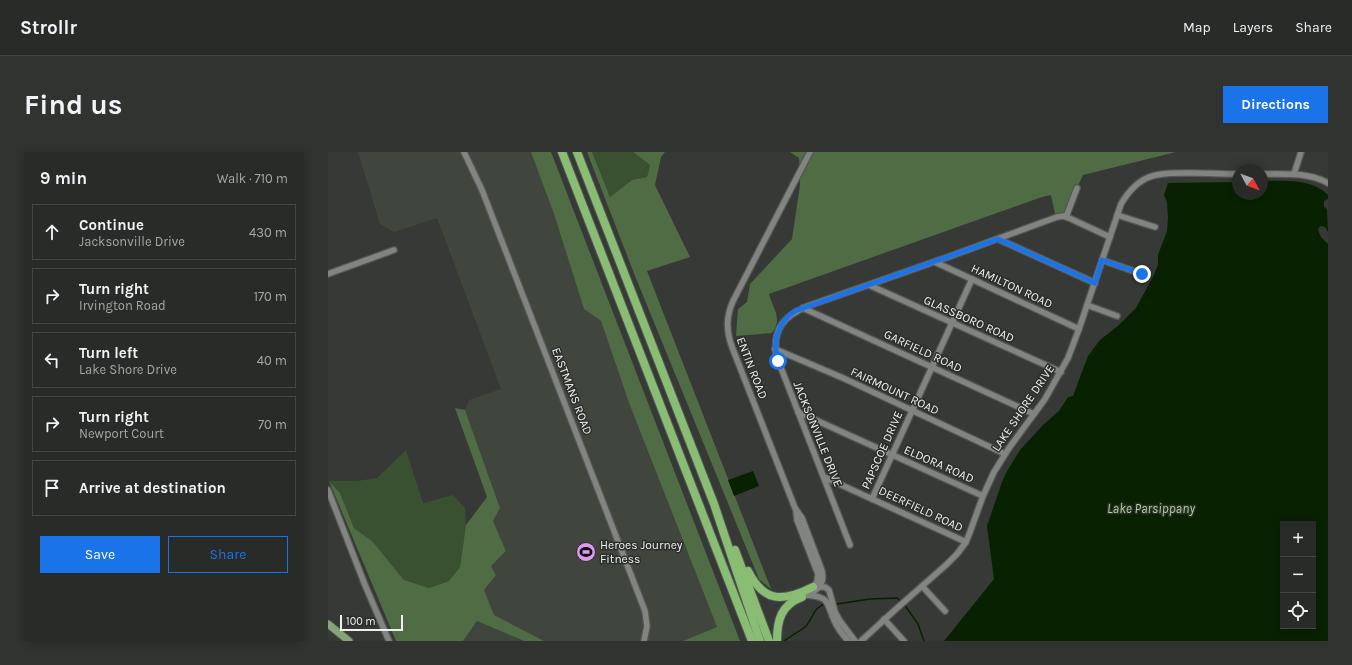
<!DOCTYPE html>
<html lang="en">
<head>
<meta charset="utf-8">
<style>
	body { margin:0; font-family:Karla,sans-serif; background:#303330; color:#f1f3f6 }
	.controls { position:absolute; right:12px; bottom:12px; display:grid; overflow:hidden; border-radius:0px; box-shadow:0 2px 10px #0003 }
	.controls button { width:36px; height:36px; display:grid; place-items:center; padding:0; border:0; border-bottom:1px solid #444745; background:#282b28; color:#f1f3f6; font:20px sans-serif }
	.compass { position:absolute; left:904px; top:12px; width:36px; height:36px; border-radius:50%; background:#282b28; box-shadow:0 2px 10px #0003; rotate:131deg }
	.scale { position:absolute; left:12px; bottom:10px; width:63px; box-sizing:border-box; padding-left:4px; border:2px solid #eff1ee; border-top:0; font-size:11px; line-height:14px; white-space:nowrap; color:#eff1ee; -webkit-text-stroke:3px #2c2e2b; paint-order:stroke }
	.stop { position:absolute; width:12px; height:12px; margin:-9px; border:3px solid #1a73e8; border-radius:50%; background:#fff }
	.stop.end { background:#1a73e8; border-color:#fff; box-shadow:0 1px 4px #0008 }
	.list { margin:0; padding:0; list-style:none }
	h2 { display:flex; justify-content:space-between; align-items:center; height:52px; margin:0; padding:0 16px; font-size:17px }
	h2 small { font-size:13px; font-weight:400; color:#a5a7a8 }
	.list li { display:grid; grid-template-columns:26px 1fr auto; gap:12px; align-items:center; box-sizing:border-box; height:56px; margin:0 8px 8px; padding:0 8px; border:1px solid #444745; border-radius:0px }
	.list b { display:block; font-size:15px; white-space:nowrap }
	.list p { margin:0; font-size:13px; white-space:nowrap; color:#a5a7a8 }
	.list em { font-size:13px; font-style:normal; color:#a5a7a8 }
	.actions { display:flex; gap:8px; padding:12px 16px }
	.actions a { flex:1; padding:9px 0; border:1px solid #1a73e8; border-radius:0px; text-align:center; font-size:14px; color:#1a73e8 }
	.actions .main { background:#1a73e8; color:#fff }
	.icon { flex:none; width:22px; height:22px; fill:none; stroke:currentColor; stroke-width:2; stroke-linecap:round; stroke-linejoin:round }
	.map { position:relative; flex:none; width:1000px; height:489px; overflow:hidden; border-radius:0px }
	header { display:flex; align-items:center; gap:24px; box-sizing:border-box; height:56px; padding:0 20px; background:#282b28; border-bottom:1px solid #444745 }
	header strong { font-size:19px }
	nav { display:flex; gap:22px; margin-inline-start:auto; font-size:14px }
	.intro { display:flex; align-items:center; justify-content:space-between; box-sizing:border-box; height:96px; padding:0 24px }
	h1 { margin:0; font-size:28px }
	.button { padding:10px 18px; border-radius:0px; background:#1a73e8; color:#fff; font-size:14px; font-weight:700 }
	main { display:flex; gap:24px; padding:0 24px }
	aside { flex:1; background:#282b28; border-radius:0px; box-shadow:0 2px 10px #0003 }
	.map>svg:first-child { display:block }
</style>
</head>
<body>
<header>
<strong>Strollr</strong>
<nav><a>Map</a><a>Layers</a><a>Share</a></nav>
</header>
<div class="intro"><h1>Find us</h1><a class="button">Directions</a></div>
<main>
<aside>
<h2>9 min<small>Walk · 710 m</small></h2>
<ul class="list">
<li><svg class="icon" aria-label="ahead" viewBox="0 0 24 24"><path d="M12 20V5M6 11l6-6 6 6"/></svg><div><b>Continue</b><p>Jacksonville Drive</p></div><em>430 m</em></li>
<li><svg class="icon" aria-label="right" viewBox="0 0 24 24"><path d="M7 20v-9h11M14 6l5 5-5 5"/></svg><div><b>Turn right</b><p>Irvington Road</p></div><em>170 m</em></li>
<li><svg class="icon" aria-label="left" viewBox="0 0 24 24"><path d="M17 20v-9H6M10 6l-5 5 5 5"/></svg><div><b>Turn left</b><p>Lake Shore Drive</p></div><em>40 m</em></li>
<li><svg class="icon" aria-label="right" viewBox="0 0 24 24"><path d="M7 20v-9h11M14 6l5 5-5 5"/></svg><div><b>Turn right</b><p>Newport Court</p></div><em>70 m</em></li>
<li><svg class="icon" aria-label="arrive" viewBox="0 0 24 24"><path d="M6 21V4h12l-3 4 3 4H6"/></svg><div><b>Arrive at destination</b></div></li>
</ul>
<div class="actions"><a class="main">Save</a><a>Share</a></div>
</aside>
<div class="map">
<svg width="1000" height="489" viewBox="0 0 1000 489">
	<rect width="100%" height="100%" fill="#363935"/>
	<g fill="#40463e">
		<path d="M 30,0 L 205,0 L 226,62 L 256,157 L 273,169 L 301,251 L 389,475 L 355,489 L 216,489 L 166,463 L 155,438 L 168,423 L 163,414 L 178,399 L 165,369 L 172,356 L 137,258 L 141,248 L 173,237 L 109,66 L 66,80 L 52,72 Z"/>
		<path d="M 149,469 L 196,489 L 135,489 Z"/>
	</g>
	<g fill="#3a5131">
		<path d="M 264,0 L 305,0 L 322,13 L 319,25 L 304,28 L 282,45 Z"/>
		<path d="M 78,298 L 95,351 L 125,343 L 137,356 L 138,373 L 132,415 L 121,429 L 101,436 L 76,428 L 45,390 L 26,376 L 12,341 L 1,329 L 29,329 L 49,326 Z"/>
	</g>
	<g fill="#506c44">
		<path d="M 203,0 L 223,0 L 412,489 L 355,489 L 389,475 L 301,251 L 273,169 L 256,157 L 226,62 Z"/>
		<path d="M 259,0 L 264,0 L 282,45 L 304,28 L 319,25 L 322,13 L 305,0 L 337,0 L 333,5 L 327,33 L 362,105 L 319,119 L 443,437 L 431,427 L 307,124 Z"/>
		<path d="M 462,0 L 848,0 L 755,23 L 736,64 L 728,66 L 723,43 L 714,45 L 441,142 C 445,157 455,166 444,181 L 408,184 L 410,157 L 419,150 L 422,132 L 464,87 L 472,33 L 471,6 Z"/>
		<path d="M 127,256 L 137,258 L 172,356 L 165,369 L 178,399 L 163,414 L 168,423 L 156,438 L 166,463 L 216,489 L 196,489 L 149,469 L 135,489 L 68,489 L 1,329 L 12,341 L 26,376 L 45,390 L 76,428 L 101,436 L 121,429 L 132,415 L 138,373 L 159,345 Z"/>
	</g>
	<g fill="#082100" fill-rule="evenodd">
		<path d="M 934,29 C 955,29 984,26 1000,43 L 1000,47 L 996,49 L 996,55 L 999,57 L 1000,80 L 997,75 L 992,74 L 990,78 L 993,85 L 1000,92 L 1000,489 L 616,489 L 666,427 L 659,374 L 674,330 L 679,319 L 692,298 L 715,273 L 731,259 L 740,245 L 745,244 L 760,204 L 772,188 L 791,173 L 808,156 L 825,125 L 830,113 L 830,103 L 839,79 L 840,66 L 839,50 L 836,43 L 840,31 L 910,30 L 910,42 L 934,42 ZM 955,372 L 985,372 L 985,474 L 955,474 Z"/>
		<path d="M 425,319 L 431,334 L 406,344 L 400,328 Z"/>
	</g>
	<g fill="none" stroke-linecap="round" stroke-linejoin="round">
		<g stroke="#082100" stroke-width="1.5">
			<path d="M 509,452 L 542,447 L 569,446 L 574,450"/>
			<path d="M 576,452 L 590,472 L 596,489"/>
			<path d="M 456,489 C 461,485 474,478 478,474 C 485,466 486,455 497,452"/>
		</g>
		<defs>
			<g id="minor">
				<path d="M 136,0 L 154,38 L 317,459 L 319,474 L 316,489"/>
				<path d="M 934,22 C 957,22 979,20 1000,31"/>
				<path d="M 966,22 L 973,0"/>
				<path d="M 789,63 L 827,75"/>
				<path d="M 738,65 L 749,36"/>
				<path d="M 670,87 L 767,131"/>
				<path d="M 774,108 L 814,122"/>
				<path d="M 607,110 L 751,177"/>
				<path d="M 0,122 L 66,98"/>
				<path d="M 541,133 L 733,220"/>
				<path d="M 759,153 L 789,164"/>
				<path d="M 475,156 L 706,262"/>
				<path d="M 447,197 L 515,226 L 677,302"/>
				<path d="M 470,260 L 655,344"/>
				<path d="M 496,325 L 638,390"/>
				<path d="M 0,338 L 37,433 L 61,489"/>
				<path d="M 544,347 L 644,127"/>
				<path d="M 468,358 L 469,368 L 490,422 L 489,430 L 485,435"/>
				<path d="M 522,393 L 448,203 C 445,176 456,164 480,154 L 620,105 L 729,65 L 736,64 L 741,66 L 782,85"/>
				<path d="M 594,434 L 617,459"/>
				<path d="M 489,435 L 497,435 L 501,438 L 507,460 L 512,469 L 527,489"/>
				<path d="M 479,443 C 490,438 497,432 494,419 L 474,366 L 467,356 L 404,195 C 398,178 398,165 405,149 L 482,0"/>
				<path d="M 479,443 C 502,445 498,450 506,468 C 509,476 515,483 520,489"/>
				<path d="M 556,467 L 576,489"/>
				<path d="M 533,489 L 568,457 L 618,413 L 629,402 L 638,390 L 642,380 L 655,344 L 666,320 L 681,296 L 717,247 L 740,206 L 751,177 L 793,52 C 812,20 830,21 864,21 C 879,21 895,22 910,22"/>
			</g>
			<path id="major" d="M 0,472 L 21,489"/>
			<g id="highway">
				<path d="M 234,0 L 424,489"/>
				<path d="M 249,0 L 386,352 L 432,489"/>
				<path d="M 407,398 L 441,489"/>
				<path d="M 420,419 C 436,451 455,450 485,435"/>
				<path d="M 449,489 C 449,468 453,453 474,445"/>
			</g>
		</defs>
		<use href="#minor" stroke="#545653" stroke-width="8"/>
		<use href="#major" stroke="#545653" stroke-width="9"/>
		<use href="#highway" stroke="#545653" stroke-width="10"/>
		<use href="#minor" stroke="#818480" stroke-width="5.5"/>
		<use href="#major" stroke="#86a678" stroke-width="7"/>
		<use href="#highway" stroke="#89bd73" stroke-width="8"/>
	</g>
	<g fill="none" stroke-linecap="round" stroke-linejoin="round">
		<path stroke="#1a73e8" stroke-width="5" d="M 450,209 C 444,189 450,170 467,159 L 670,87 L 767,131 L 774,108 L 814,122"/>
	</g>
	<defs>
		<symbol id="stadium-disc" viewBox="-11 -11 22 22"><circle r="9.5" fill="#dc99f4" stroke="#2c2e2b"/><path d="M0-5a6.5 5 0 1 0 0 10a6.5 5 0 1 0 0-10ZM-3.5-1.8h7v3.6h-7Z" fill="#111"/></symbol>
	</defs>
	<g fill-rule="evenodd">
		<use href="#stadium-disc" x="247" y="389" width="22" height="22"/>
	</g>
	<g text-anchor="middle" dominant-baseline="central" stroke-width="3" stroke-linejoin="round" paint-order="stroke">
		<g font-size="12" fill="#eff1ee" stroke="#2c2e2b">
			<text transform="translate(684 134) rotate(25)">HAMILTON ROAD</text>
			<text transform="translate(641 167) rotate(24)">GLASSBORO ROAD</text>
			<text transform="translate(595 199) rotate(25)">GARFIELD ROAD</text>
			<text transform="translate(424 216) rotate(69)">ENTIN ROAD</text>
			<text transform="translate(244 239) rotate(69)">EASTMANS ROAD</text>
			<text transform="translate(567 239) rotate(25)">FAIRMOUNT ROAD</text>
			<text transform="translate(695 256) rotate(-56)">LAKE SHORE DRIVE</text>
			<text transform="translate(490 282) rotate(68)">JACKSONVILLE DRIVE</text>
			<text transform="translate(554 298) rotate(-66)">PAPSCOE DRIVE</text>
			<text transform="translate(611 312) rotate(24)">ELDORA ROAD</text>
			<text transform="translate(593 357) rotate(25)">DEERFIELD ROAD</text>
		</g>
		<g font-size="12" fill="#eff1ee" stroke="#2c2e2b" text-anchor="start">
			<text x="272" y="393">Heroes Journey<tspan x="272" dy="14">Fitness</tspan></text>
		</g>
		<g font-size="13" font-style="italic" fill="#a9d797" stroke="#2c2e2b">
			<text x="823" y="356">Lake Parsippany</text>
		</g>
	</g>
</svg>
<div class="controls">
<button>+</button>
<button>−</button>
<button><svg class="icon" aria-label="locate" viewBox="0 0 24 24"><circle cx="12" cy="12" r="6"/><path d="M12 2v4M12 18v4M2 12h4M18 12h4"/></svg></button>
</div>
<svg class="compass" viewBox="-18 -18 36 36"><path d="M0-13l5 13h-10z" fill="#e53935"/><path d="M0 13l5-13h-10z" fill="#a5a7a8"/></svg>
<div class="scale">100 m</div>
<div class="stop" style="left:450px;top:209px"></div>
<div class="stop end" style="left:814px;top:122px"></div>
</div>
</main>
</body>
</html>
